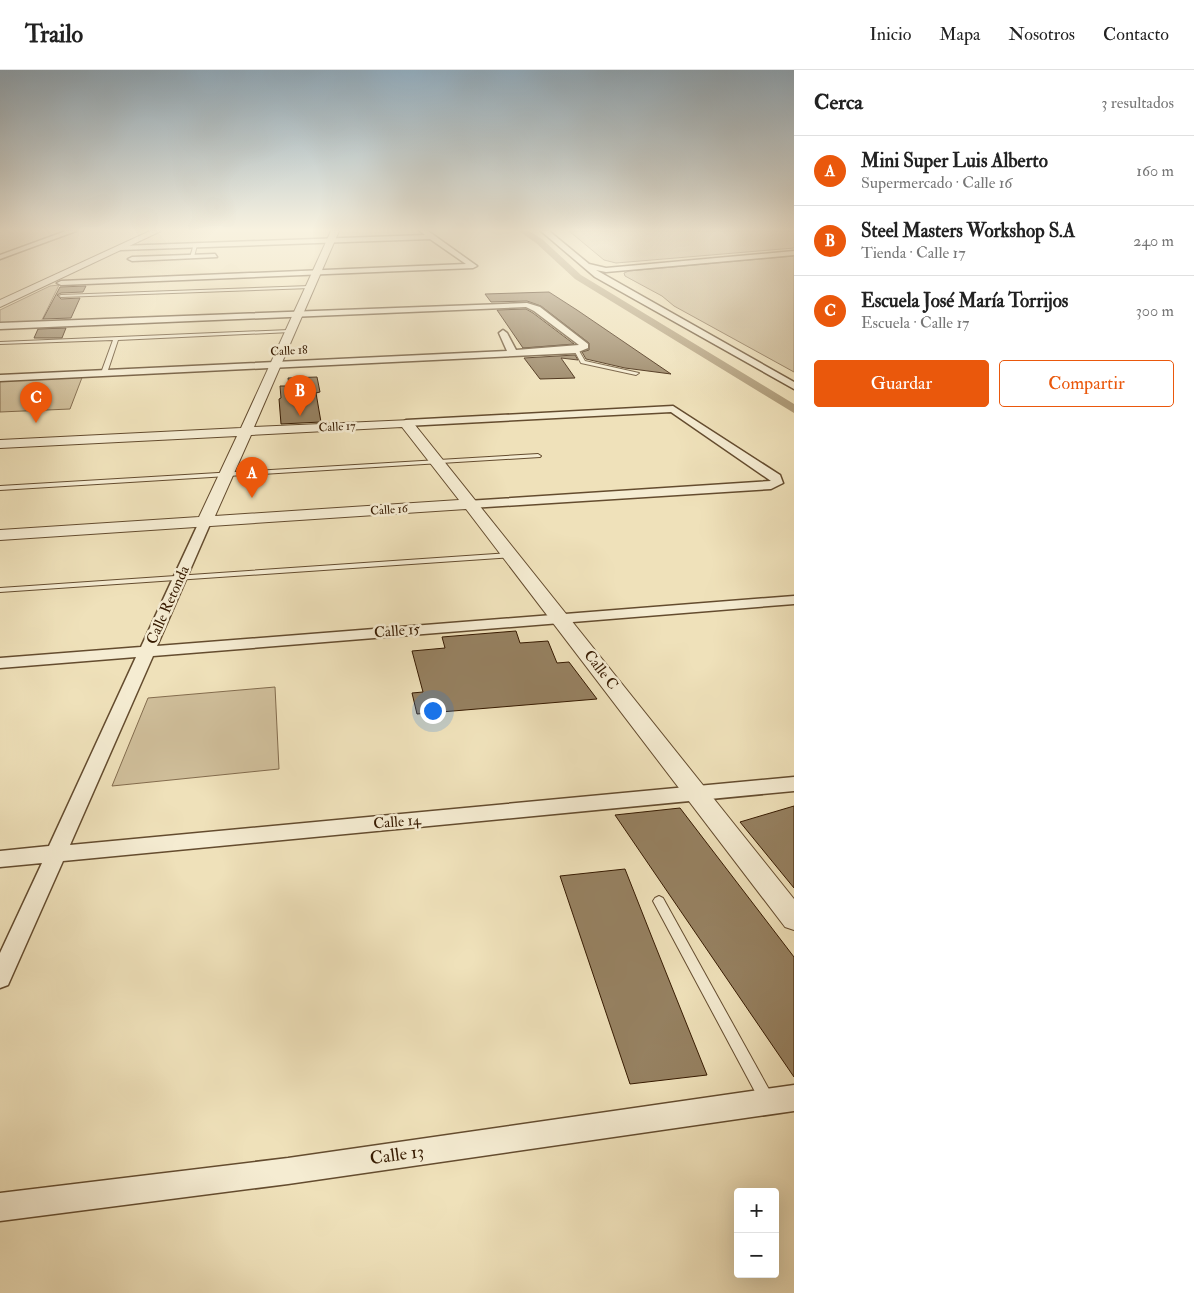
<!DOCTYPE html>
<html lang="es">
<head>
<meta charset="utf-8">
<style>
	body { margin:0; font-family:"IM FELL Double Pica",serif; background:#f2f2f2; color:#222 }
	.controls { position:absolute; right:15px; bottom:15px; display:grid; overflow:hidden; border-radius:5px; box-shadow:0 5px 20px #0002 }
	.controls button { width:45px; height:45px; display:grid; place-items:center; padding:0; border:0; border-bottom:1px solid #e0e0e0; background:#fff; color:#222; font:25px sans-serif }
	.you { position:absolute; left:432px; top:640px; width:18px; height:18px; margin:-12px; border:4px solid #fff; border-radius:50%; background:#1a73e8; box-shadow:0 0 0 8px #1a73e833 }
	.badge { display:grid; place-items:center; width:32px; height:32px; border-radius:50%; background:#ea580c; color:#fff; font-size:16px; font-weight:700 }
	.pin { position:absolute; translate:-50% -41px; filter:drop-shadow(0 1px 2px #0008) }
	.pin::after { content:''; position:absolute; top:26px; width:18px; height:15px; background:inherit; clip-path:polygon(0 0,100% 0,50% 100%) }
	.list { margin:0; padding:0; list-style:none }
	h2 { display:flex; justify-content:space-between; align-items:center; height:65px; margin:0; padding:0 20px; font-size:21px }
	h2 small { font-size:16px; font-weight:400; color:#767676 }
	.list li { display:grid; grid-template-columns:32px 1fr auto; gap:15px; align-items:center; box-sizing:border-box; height:70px; padding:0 20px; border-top:1px solid #e0e0e0 }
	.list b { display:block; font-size:19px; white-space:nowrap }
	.list p { margin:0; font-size:16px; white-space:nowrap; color:#767676 }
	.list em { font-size:16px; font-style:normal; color:#767676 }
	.actions { display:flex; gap:10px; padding:15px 20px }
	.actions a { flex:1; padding:11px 0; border:1px solid #ea580c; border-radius:5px; text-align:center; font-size:18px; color:#ea580c }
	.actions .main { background:#ea580c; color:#fff }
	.map { position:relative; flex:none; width:794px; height:1223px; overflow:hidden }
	header { display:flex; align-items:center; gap:30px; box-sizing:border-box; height:70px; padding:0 25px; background:#fff; border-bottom:1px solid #e0e0e0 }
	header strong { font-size:24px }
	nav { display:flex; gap:28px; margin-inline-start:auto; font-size:18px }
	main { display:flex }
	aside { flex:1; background:#fff }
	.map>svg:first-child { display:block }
</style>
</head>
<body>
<header>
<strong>Trailo</strong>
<nav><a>Inicio</a><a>Mapa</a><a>Nosotros</a><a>Contacto</a></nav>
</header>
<main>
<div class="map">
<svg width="794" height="1223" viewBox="0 0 794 1223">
	<rect width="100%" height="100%" fill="#efe1ba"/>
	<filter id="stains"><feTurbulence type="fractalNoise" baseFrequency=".004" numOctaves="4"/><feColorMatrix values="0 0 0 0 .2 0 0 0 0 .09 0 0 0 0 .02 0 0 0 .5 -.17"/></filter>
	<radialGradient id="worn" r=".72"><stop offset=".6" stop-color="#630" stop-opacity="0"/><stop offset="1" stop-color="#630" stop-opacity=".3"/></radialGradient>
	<g fill="#d0bf9b" stroke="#836c4e">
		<path d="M 569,161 L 794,161 L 794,178 L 616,193 L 604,190 Z"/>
		<path d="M 794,186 L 794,302 L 674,236 L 662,226 L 625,206 L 624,203 L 629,201 Z"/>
		<path d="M 59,215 L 41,252 L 0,253 L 0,240 L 50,216 Z"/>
		<path d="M 83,305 L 70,339 L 0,342 L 0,309 Z"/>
		<path d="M 275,617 L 279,699 L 112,716 L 148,628 Z"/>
	</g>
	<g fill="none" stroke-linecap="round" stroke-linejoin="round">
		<path fill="#b09d7b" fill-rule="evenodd" d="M 519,161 L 529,161 L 542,169 L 581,205 L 794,334 L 794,343 L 575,209 L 536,173 Z"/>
	</g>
	<g fill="#968161" stroke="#361a01">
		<path d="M 86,216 L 83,222 L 61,223 L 57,225 L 61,229 L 80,228 L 71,248 L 43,249 L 60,217 Z"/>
		<path d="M 549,222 L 577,240 L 671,304 L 625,298 L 586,289 L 582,282 L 589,280 L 589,273 L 541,236 L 527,231 L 491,232 L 485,224 Z"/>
		<path d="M 526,239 L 533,243 L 574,274 L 523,278 L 497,240 Z"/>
		<path d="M 66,258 L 62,268 L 34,268 L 38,259 Z"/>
		<path d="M 575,285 L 578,290 L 561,288 L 575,308 L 540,309 L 524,288 Z"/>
		<path d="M 317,307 L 320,322 L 316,323 L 321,352 L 281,354 L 279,329 L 281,328 L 280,316 L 289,316 L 288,308 Z"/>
		<path d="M 516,561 L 520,573 L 548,571 L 557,593 L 569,592 L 597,629 L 417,644 L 412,623 L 423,622 L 412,581 L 445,578 L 442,567 Z"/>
		<path d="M 794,736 L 794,818 L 740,752 Z"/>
		<path d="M 680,738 L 794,887 L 794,1007 L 615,745 Z"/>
		<path d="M 625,799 L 653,870 L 707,1005 L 630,1014 L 560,806 Z"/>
	</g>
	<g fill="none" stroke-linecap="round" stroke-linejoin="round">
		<defs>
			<g id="service">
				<path d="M 194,174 L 197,175 L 194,187 L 192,188 L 190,187 Z"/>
				<path d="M 310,216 L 311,218 L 61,227 L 59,226 L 61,225 Z"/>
				<path d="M 289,260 L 291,261 L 291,262 L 118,270 L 107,303 L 104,305 L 101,303 L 113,270 L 0,274 L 0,272 Z"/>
				<path d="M 574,279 L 578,279 L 585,291 L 639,303 L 636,305 L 581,293 L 574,280 Z"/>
				<path d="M 538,384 L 541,386 L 540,387 L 0,420 L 0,416 Z"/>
				<path d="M 511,483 L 514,483 L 514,487 L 0,522 L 0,518 Z"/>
				<path d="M 659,826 L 663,828 L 771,1023 L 773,1028 L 771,1033 L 766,1035 L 761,1033 L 653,831 L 655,828 Z"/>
			</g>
			<g id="minor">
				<path d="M 66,161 L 76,161 L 0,189 L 0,185 Z"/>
				<path d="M 420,161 L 428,161 L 477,196 L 473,198 L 61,215 L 57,213 L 61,211 L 466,194 L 430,169 L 120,180 L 117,178 L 120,176 L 425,165 Z"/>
				<path d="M 541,161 L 549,161 L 589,194 L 606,198 L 794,181 L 794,185 L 606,202 L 596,200 L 794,312 L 794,319 L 595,207 Z"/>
				<path d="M 215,184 L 217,187 L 132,191 L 128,189 L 132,187 Z"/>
				<path d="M 527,233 L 540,237 L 588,274 L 588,278 L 576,283 L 0,311 L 0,305 L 507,281 L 499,263 L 503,260 L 507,263 L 516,280 L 579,275 L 534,241 L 526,237 L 0,259 L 0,253 Z"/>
				<path d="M 673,336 L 780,405 L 783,413 L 771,419 L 471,438 L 467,437 L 465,434 L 467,431 L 771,411 L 671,342 L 406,356 L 401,353 L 406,350 Z"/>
				<path d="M 205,448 L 211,452 L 157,576 L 794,526 L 794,534 L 153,586 L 70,775 L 794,707 L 794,721 L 63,791 L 8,915 L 0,918 L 0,883 L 42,793 L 0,797 L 0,781 L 49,776 L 136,587 L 0,598 L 0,588 L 141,577 L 199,452 Z"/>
				<path d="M 794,1015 L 794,1041 L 288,1114 L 0,1151 L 0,1123 L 288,1088 Z"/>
			</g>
			<g id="tertiary">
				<path d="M 150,161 L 161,161 L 0,237 L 0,230 Z"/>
				<path d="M 331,161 L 339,161 L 254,357 L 411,350 L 794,829 L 794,860 L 785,857 L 466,439 L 0,470 L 0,460 L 199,447 L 237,366 L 0,378 L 0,370 L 241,358 ZM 402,357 L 459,430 L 215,446 L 251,365 Z"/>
			</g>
		</defs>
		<use href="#service" stroke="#644c2f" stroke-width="2"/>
		<use href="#minor" stroke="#644c2f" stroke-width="3"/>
		<use href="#tertiary" stroke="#644c2f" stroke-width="2"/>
		<use href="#service" fill="#f5ecd2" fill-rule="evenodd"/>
		<use href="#minor" fill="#f5ecd2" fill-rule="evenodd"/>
		<use href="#tertiary" fill="#f5ecd2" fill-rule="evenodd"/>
	</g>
	<linearGradient id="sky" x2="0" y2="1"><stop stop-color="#91abbc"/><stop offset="0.48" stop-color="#f8f2e0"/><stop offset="1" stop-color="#f8f2e0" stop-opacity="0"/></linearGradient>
	<rect width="794" height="333" fill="url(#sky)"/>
	<g text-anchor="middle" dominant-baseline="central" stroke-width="5" stroke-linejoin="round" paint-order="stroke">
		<g font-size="12" fill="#361a01" stroke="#f5ecd2">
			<text transform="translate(289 281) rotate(-3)">Calle 18</text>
			<text transform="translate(337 357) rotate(-3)">Calle 17</text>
			<text transform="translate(389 440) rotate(-4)">Calle 16</text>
		</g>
		<g font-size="15" fill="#361a01" stroke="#f5ecd2">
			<text transform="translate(168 535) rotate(-66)">Calle Retonda</text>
			<text transform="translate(397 561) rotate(-5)">Calle 15</text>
			<text transform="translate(601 600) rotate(52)">Calle C</text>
			<text transform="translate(397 752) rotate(-5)">Calle 14</text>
		</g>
		<g font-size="18" fill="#361a01" stroke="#f5ecd2">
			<text transform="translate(397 1085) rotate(-8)">Calle 13</text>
		</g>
	</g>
	<rect width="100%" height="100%" filter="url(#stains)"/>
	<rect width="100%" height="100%" fill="url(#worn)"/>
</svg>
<div class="controls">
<button>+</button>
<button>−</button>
</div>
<div class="you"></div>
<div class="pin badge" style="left:252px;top:428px">A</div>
<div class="pin badge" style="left:300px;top:346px">B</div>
<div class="pin badge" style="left:36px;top:353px">C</div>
</div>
<aside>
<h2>Cerca<small>3 resultados</small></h2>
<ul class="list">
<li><span class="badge">A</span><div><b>Mini Super Luis Alberto</b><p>Supermercado · Calle 16</p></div><em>160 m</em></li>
<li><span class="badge">B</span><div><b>Steel Masters Workshop S.A</b><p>Tienda · Calle 17</p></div><em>240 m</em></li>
<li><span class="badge">C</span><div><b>Escuela José María Torrijos</b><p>Escuela · Calle 17</p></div><em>300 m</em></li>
</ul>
<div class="actions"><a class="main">Guardar</a><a>Compartir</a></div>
</aside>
</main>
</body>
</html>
